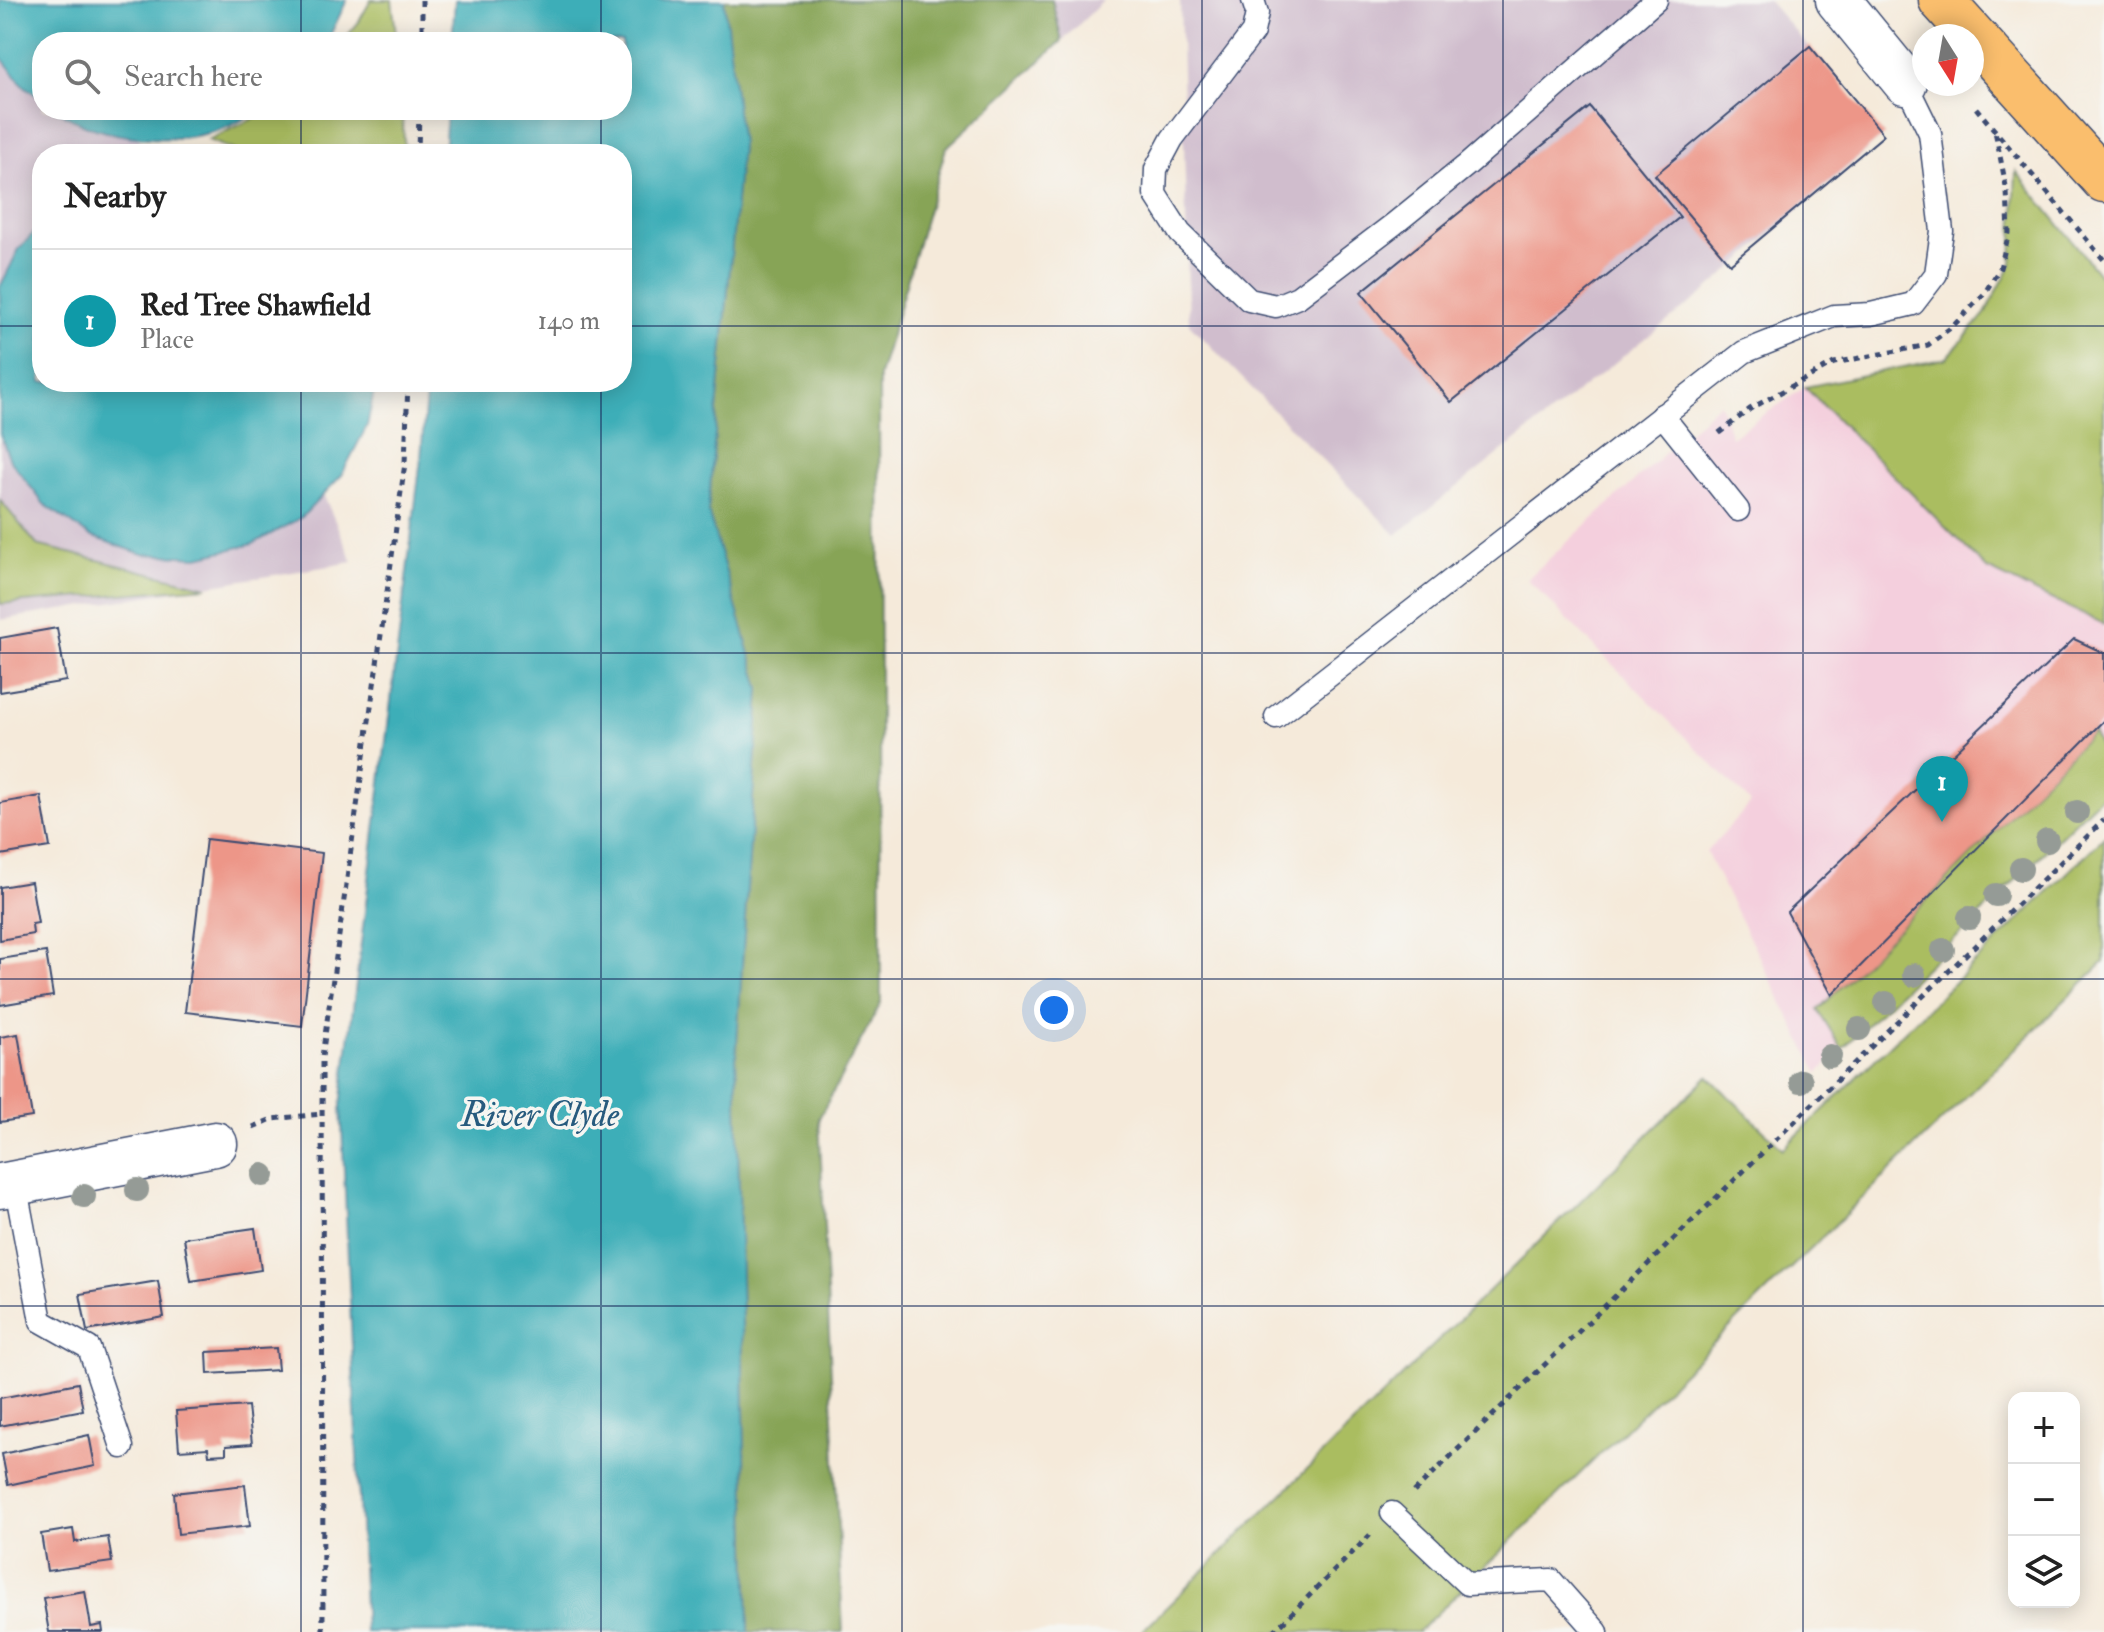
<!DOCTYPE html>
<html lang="en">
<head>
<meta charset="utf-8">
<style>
	body { margin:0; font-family:"IM FELL Double Pica",serif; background:#f2f2f2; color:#222 }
	.controls { position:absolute; right:24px; bottom:24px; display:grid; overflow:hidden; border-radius:16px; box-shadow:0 4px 20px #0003 }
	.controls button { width:72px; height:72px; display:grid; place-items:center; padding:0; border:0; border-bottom:2px solid #e0e0e0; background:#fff; color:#222; font:40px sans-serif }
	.compass { position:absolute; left:1912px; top:24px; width:72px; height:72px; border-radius:50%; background:#fff; box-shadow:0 4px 20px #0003; rotate:169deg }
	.you { position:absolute; left:1054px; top:1010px; width:28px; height:28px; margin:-20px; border:6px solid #fff; border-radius:50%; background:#1a73e8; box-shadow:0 0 0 12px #1a73e833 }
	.badge { display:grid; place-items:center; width:52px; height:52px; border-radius:50%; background:#d1495b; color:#fff; font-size:26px; font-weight:700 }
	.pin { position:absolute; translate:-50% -66px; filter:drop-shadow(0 2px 4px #0008) }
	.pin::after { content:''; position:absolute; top:42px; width:28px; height:24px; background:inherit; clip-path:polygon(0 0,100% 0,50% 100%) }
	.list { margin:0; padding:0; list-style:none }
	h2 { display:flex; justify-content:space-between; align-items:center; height:104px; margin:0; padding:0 32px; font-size:34px }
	h2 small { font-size:26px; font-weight:400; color:#767676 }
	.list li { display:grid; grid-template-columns:52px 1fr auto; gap:24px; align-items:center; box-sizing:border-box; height:144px; padding:0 32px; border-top:2px solid #e0e0e0 }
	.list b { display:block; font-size:30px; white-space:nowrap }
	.list p { margin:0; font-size:26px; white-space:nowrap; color:#767676 }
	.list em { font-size:26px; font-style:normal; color:#767676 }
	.icon { flex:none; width:44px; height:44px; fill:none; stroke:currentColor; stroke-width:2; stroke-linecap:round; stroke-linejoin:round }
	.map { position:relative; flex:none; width:2104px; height:1632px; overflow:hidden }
	.search { position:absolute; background:#fff; box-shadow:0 4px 20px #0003; left:32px; top:32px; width:600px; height:88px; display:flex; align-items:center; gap:20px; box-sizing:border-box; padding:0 28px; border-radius:32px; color:#767676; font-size:30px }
	.panel { position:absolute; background:#fff; box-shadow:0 4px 20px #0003; left:32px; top:144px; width:600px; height:248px; border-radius:32px }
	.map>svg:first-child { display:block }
</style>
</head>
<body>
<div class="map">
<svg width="2104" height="1632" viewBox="0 0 2104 1632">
	<rect width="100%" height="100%" fill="#f6f6f2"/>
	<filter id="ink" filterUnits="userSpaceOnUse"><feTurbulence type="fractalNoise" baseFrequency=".0125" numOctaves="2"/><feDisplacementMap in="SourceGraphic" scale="16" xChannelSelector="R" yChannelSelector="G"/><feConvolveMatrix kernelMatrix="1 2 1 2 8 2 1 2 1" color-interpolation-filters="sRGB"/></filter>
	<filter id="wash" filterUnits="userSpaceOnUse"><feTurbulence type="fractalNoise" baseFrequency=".006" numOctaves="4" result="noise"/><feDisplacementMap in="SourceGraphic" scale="32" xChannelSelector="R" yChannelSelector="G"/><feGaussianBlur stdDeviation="1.8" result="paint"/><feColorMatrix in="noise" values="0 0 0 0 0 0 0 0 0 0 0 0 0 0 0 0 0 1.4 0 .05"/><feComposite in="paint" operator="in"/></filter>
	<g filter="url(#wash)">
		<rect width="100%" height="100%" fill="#f5eada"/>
		<path fill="#f4cfdd" d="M 1805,387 L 1987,569 L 2104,624 L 2104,794 L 1818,1073 L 1706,852 L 1751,803 L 1527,579 L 1720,403 L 1731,437 Z"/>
		<g fill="#d0bdcd">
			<path d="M 0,0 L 42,42 L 42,110 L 123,110 L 147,154 L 42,154 L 42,382 L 279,393 L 353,562 L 0,620 Z"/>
			<path d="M 1052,0 L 1104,0 L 1062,41 Z"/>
			<path d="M 1180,0 L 1768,0 L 1884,135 L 1707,290 L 1396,535 L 1189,324 Z"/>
		</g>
		<g fill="#aabd61" stroke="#627660" stroke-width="2">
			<path d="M 371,0 L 392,0 L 397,42 L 342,42 L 358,23 Z"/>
			<path d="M 271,110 L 402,110 L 405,154 L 244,154 L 208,140 Z"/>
			<path d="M 2016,171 L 2104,280 L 2104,624 L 1987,569 L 1805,387 L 1947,358 L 1985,314 L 2012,263 Z"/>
			<path d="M 0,500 L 37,545 L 207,587 L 0,604 Z"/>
			<path d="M 2093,732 L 2104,754 L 2104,794 L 1842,1049 L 1818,1010 Z"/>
			<path d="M 2104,837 L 2104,962 L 1418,1632 L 1141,1632 L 1708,1076 L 1783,1149 Z"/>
		</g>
		<path fill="#87a457" stroke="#516a5a" stroke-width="2" d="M 724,0 L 1052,0 L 1062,41 L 946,148 L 879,376 L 881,1003 L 819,1118 L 843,1632 L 749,1632 L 736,1057 L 760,688 L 708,511 L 741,145 Z"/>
		<g fill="#3daeb8" stroke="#2c6e8b" stroke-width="2">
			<path d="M 0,0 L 347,0 L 327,42 L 42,42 L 42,99 L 23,85 L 0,56 Z"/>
			<path d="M 455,0 L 724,0 L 741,145 L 708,511 L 760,688 L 736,1057 L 749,1632 L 365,1632 L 341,1105 L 421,458 L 427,382 L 622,382 L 622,154 L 444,154 L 447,110 L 622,110 L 622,42 L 452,42 Z"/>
			<path d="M 57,110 L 259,110 C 250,115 241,121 232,125 C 182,147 102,142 57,110 Z"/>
			<path d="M 42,224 L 42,382 L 376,382 L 367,426 L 341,476 L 302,517 L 253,544 L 198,557 L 142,554 L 90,536 L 44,504 L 10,460 L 0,434 L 0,287 L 19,249 Z"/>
		</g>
		<g id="blocks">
			<g fill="#ed9688">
				<path d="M 1810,46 L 1884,135 L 1730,264 L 1655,175 Z"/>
				<path d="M 1590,107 L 1680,217 L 1451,402 L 1361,292 Z"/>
				<path d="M 57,628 L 66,681 L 0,692 L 0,638 Z"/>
				<path d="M 2074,639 L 2104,653 L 2104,720 L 1832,995 L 1787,912 Z"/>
				<path d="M 41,796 L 50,847 L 0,855 L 0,803 Z"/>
				<path d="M 206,839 L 322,853 L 302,1026 L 185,1012 Z"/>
				<path d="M 31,882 L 38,923 L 32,924 L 33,934 L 0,940 L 0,887 Z"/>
				<path d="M 46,952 L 53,996 L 0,1005 L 0,959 Z"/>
				<path d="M 18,1034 L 32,1117 L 0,1122 L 0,1037 Z"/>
				<path d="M 255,1228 L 261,1270 L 191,1281 L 184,1238 Z"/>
				<path d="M 158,1281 L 164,1317 L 87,1331 L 80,1294 Z"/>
				<path d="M 276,1348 L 278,1370 L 208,1374 L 207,1352 Z"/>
				<path d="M 78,1383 L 83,1410 L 0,1426 L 0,1398 Z"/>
				<path d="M 248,1406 L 252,1444 L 226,1446 L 226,1454 L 209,1455 L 208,1448 L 179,1450 L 176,1411 Z"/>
				<path d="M 89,1435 L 95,1466 L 8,1485 L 2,1454 Z"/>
				<path d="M 245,1485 L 250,1526 L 178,1534 L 174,1493 Z"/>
				<path d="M 73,1529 L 75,1542 L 108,1537 L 112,1562 L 47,1571 L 41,1534 Z"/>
				<path d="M 85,1591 L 91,1627 L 102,1625 L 103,1632 L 49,1632 L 43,1598 Z"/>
			</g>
		</g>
	</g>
	<g filter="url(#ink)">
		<use href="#blocks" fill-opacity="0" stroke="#3c4b71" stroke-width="2"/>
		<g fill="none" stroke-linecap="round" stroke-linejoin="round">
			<defs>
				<g id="lane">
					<path d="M 1253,0 L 1257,13 L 1253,32 L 1172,139 L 1156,169 L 1155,194 L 1180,233 L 1249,300 L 1276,306 L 1298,297 L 1394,224 L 1467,165 L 1656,0"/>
					<path d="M 1662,415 L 1738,510"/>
					<path d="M 1276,717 L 1744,352 L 1834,316 L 1871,314 L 1913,304 L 1936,274 L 1942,231 L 1930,133 L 1905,82"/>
					<path d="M 15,1183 L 41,1321 L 89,1348 L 122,1447"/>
					<path d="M 1392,1513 L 1467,1584 L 1551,1580 L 1597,1632"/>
				</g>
				<g id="street">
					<path d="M 1838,0 L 1905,82"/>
					<path d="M 0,1186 L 215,1144"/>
				</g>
				<path id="primary" d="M 1941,0 L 2104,180"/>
			</defs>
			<use href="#lane" stroke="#3c4b71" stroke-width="25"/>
			<use href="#street" stroke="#3c4b71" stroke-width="47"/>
			<use href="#primary" stroke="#3c4b71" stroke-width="47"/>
			<g stroke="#3c4b71" stroke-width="5" stroke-dasharray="6 6" stroke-linecap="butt">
				<path d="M 422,0 L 422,42"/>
				<path d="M 1976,108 L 2104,260"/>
				<path d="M 418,154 L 419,110"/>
				<path d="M 1719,433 L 1750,409 L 1834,363 L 1928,345 L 1953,326 L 1984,294 L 2000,268 L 2009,233 L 2007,191 L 1995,131"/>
				<path d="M 253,1127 L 272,1119 L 322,1114"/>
				<path d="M 1414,1492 L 2104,820"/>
				<path d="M 323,1632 L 322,1057 L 405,463 L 408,382"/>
				<path d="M 1273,1632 L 1370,1535"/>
			</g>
			<use href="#lane" stroke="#fff" stroke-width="22"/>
			<use href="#street" stroke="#fff" stroke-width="44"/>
			<use href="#primary" stroke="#fabe6d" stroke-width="44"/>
		</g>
		<g fill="#959b96">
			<circle cx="2077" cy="812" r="12"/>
			<circle cx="2047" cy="841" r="12"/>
			<circle cx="2021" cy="869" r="12"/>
			<circle cx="1996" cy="895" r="12"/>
			<circle cx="1969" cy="918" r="12"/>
			<circle cx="1943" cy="950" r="12"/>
			<circle cx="1914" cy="975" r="12"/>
			<circle cx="1886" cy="1003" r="12"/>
			<circle cx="1859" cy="1029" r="12"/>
			<circle cx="1830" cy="1056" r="12"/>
			<circle cx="1801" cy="1081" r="12"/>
			<circle cx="263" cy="1175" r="12"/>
			<circle cx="137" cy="1190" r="12"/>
			<circle cx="84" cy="1196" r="12"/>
		</g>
	</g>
	<path fill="none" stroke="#1b2f5e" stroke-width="2" stroke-opacity="0.55" d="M 301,0 L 301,42M 601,0 L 601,42M 902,0 L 902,1632M 1202,0 L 1202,1632M 1503,0 L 1503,1632M 1803,0 L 1803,1632M 301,110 L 301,154M 601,110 L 601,154M 0,326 L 42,326M 622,326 L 2104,326M 301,382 L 301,1632M 601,382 L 601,1632M 0,653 L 2104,653M 0,979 L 2104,979M 0,1306 L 2104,1306"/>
	<g text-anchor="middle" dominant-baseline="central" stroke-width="7" stroke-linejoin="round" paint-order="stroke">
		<g font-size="36" font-style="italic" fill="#275b7e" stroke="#f6f6f2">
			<text x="540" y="1114">River Clyde</text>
		</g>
	</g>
</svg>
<div class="controls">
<button>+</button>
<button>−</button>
<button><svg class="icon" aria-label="layers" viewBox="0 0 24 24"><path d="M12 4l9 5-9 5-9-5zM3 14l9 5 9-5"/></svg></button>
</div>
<svg class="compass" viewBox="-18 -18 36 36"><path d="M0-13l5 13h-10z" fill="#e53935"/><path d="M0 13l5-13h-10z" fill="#767676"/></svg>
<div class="you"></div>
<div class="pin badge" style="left:1942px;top:822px;background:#0f9aa8">1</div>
<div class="search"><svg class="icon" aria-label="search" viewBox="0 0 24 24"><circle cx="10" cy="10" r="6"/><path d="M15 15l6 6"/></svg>Search here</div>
<section class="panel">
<h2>Nearby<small></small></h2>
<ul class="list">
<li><span class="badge" style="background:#0f9aa8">1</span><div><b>Red Tree Shawfield</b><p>Place</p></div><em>140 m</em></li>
</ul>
</section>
</div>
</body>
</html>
